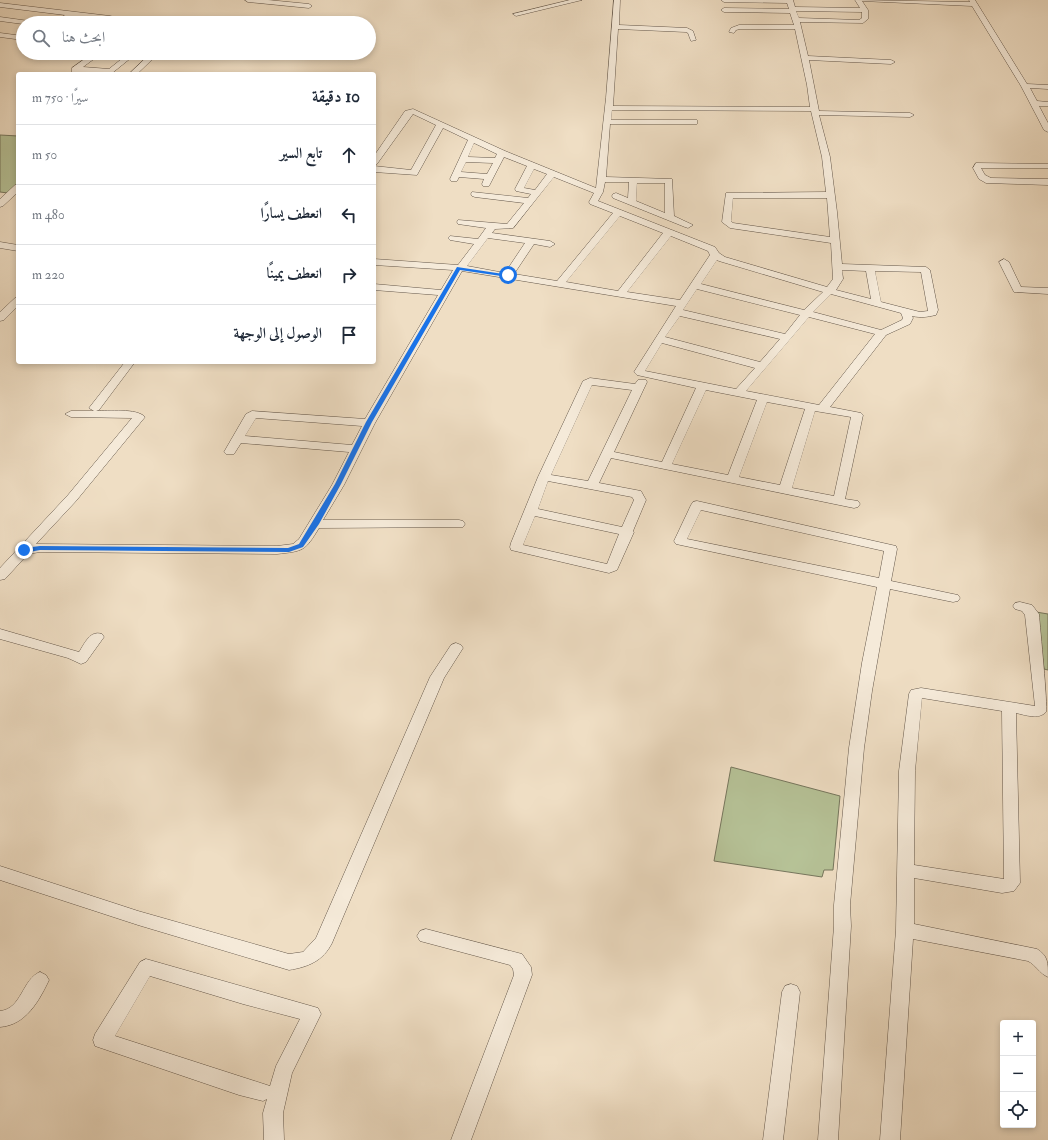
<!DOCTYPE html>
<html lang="ar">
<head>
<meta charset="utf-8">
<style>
	body { margin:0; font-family:"IM FELL Double Pica",Amiri,serif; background:#f6f6f7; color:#1f2937; direction:rtl }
	.controls { position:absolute; right:12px; bottom:12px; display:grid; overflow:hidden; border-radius:4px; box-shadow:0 2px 6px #0003 }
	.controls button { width:36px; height:36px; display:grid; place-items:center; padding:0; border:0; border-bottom:1px solid #e0e1e3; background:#fff; color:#1f2937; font:20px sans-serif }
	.stop { position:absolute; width:12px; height:12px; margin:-9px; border:3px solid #1a73e8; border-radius:50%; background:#fff }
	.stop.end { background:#1a73e8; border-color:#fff; box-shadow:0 1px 4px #0008 }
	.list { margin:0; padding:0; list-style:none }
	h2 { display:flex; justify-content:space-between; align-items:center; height:52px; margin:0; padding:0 16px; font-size:17px }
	h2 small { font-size:13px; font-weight:400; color:#747a83 }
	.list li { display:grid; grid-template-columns:26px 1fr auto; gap:12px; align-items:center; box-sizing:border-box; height:60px; padding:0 16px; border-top:1px solid #e0e1e3 }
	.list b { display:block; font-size:15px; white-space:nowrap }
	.list em { font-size:13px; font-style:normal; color:#747a83 }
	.icon { flex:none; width:22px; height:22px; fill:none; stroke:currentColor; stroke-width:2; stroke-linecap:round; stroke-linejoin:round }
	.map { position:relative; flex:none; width:1048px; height:1140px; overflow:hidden; direction:ltr }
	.search { position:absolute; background:#fff; box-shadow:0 2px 6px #0003; left:16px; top:16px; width:360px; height:44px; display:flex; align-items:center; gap:10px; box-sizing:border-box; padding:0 14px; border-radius:22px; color:#747a83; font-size:15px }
	.panel { position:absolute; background:#fff; box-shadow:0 2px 6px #0003; left:16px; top:72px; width:360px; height:292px; border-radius:4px; direction:rtl }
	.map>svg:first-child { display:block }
</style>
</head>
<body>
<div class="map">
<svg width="1048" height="1140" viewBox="0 0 1048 1140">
	<rect width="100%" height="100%" fill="#efdec4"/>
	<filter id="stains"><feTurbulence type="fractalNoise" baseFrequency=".005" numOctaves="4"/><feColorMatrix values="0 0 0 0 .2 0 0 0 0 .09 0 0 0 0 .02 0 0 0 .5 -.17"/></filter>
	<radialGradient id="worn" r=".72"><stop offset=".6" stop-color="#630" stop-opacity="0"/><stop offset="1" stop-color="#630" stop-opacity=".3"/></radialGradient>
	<g fill="#b6c297" stroke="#76765d">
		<path d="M 0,135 L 18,136 L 18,183 L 8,193 L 0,192 Z"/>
		<path d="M 1036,612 L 1048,614 L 1048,670 L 1044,669 Z"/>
		<path d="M 731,767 L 840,796 L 833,870 L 824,870 L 822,877 L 714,861 Z"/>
	</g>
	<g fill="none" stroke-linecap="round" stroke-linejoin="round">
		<defs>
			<g id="minor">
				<path d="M 245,0 L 268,0 L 309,4 L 312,6 L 309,8 L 248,2 Z"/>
				<path d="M 570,0 L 582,0 L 516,16 L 513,14 Z"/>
				<path d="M 614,0 L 620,0 L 619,25 L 687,28 L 693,31 L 696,40 L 691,41 L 688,33 L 686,32 L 618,29 L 613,106 L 810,107 L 807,85 L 795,29 L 740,29 L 736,30 L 734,33 L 729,32 L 731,28 L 739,25 L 794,25 L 790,13 L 724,12 L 721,10 L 724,8 L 789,9 L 787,3 L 724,2 L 721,0 L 793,0 L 795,7 L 860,8 L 855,0 L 970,2 L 969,0 L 975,0 L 1027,84 L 1048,85 L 1048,89 L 1030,88 L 1037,101 L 1048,102 L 1048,106 L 1039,106 L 1048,123 L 1048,132 L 1044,130 L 1021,86 L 972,6 L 862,1 L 868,10 L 868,19 L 863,23 L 800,22 L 808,56 L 891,60 L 895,62 L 891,64 L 809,60 L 819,111 L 910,113 L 914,115 L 910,117 L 819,115 L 830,157 L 837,212 L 842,264 L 926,267 L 930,270 L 938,310 L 936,315 C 927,317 921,318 912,316 L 913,318 L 910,324 L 886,335 L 830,407 L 861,413 L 863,415 L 845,499 L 858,501 L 860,504 L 858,507 L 854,508 L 611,458 L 599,483 L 641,491 L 646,500 L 633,531 L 634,532 L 617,570 L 609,573 L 511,550 L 510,547 L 511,543 L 538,477 L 583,381 L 590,378 L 635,384 L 638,380 L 646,380 L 647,382 L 614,452 L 662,462 L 696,388 L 637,375 L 634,372 L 676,306 L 462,271 L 375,423 L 344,485 L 323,520 L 459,520 L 463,521 L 465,524 L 463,527 L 319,528 C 305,551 304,551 277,554 L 40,552 L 28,554 L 5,579 L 0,580 L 0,568 L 68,495 L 132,418 L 71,417 L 65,414 L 71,411 L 94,411 L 89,408 L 125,362 L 135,362 L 99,410 L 96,411 C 108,411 137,408 145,417 L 76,501 L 36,544 L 277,546 L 293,544 L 299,539 L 332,485 L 349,452 L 241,443 L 234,454 L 226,454 L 224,452 L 246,414 L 252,411 L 365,419 L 438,295 L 374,290 L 374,284 L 441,290 L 453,270 L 374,265 L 374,259 L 458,265 L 474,244 L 450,240 L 448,238 L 450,236 L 478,239 L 486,228 L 458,224 L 457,222 L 458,220 L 507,224 L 524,203 L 475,197 L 472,196 L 471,194 L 472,192 L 528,198 L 531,194 L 516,191 L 515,189 L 527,166 L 504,157 L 489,186 L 483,186 L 482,184 L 484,179 L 459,177 L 457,181 L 451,181 L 450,179 L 468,140 L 443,128 L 417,175 L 374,172 L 374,166 L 411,170 L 436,125 L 413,114 L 377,164 L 374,164 L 374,156 L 405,111 L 413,109 L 505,151 L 596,188 L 606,98 ZM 796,11 L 862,12 L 862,18 L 859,20 L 799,18 ZM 612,110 L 811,111 L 822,157 L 826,192 L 726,193 L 722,222 L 730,228 L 831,243 L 833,279 L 827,287 L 725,257 L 719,253 L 715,247 L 598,201 L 603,192 L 605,182 L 629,182 L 628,198 L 616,193 L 613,194 L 612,196 L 613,198 L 685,227 L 688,228 L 693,225 L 674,216 L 672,179 L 606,177 L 610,124 L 697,124 L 697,120 L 611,120 ZM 474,143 L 497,154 L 495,158 L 468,157 ZM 466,162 L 493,163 L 487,174 L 461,172 ZM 534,169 L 547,174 L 535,190 L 524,188 ZM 554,177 L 594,193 L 589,202 L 590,204 L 613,213 L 557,281 L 514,274 L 534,244 L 550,247 L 555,244 L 550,241 L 492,233 L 495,229 L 513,228 ZM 637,183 L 665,183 L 665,213 L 636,201 ZM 733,198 L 827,198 L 830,237 L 733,223 L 731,221 ZM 620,216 L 663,233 L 618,291 L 566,282 ZM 671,236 L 708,251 L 710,255 L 680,300 L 627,292 ZM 488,238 L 525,243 L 505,273 L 467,266 ZM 717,260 L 719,261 L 823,292 L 804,310 L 701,284 ZM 842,270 L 866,271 L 871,299 L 836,290 L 843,279 ZM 875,271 L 921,272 L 928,311 L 920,312 L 881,302 ZM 697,289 L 800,315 L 785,334 L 683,310 ZM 831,294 L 901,313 L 903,318 L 902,320 L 881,330 L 813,312 ZM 680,316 L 780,339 L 760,362 L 665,337 ZM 809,317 L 875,334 L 819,405 L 746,391 ZM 662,343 L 755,368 L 736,389 L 645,371 ZM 592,385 L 632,390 L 588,481 L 551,475 ZM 706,390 L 757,400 L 728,475 L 672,464 ZM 767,402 L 805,409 L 780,485 L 739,477 ZM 815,411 L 851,417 L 834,496 L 792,488 ZM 256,418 L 362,426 L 352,445 L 245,436 ZM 548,481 L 632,497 L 634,500 L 622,527 L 538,509 ZM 535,516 L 619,534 L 607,564 L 523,545 Z"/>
				<path d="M 0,3 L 110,16 L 138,23 C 117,23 96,16 75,16 C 68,16 63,23 52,23 L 65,15 L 0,7 Z"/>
				<path d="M 0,17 L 29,21 L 32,23 L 23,24 L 0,21 Z"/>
				<path d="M 0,33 L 23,36 L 23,40 L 0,37 Z"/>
				<path d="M 93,53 L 102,53 L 83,67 L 109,69 L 129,53 L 137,53 L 111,74 L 72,72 L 72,68 Z"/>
				<path d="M 151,53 L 159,53 L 137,74 L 129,74 Z"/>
				<path d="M 976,163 L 1048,164 L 1048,168 L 981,168 L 985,175 L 991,178 L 1048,179 L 1048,185 L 986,183 L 979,179 L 973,168 Z"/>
				<path d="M 18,184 L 18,192 L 3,206 L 0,207 L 0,199 L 15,185 Z"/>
				<path d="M 0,242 L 18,245 L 18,251 L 0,248 Z"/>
				<path d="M 1004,259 L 1009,262 L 1021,287 L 1048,288 L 1048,294 L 1014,292 L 999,262 Z"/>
				<path d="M 18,297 L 18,306 L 4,320 L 0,321 L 0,312 L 15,298 Z"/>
				<path d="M 697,501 L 896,546 L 897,549 L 891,581 L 953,594 L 958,595 L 960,598 L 958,601 L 953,602 L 890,589 L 872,691 L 864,748 L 850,905 L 851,926 L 838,1140 L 818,1140 L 834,926 L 834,905 L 849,748 L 862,663 L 877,587 L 676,544 L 674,541 L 691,505 L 693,502 ZM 701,510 L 884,551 L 879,578 L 687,539 Z"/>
				<path d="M 1020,602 L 1032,605 L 1039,614 C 1040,628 1048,705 1046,712 C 1039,720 1025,715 1016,713 L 1020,883 L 1014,891 L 1002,893 L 914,878 L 914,924 L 1037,949 C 1048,956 1048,962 1048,977 C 1039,973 1036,965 1028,961 L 913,939 L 900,1140 L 880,1140 L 896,930 L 899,771 L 909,694 L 911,690 L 921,688 L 1035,706 L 1025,615 L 1022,611 L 1015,609 L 1013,606 L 1015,603 ZM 922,698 L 1002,711 L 1004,879 L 914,865 L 915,771 Z"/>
				<path d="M 0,629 L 79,652 C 85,643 90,630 102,634 L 104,637 L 86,662 L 81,664 L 68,658 L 0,639 Z"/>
				<path d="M 456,643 L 461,645 L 463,648 L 444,678 L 332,943 C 323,961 308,967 289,970 L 138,925 L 0,880 L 0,866 L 138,911 L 289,954 L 303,952 L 316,938 L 430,677 L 451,645 Z"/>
				<path d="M 426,929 L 522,954 L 531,967 L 532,975 L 471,1140 L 451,1140 L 514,975 L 513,969 L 510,965 L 420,941 L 417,936 L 420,931 Z"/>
				<path d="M 146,959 L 318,1008 L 321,1014 L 292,1073 L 283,1113 L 284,1140 L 264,1140 L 263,1113 L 267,1099 L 263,1101 L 239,1095 L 95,1046 L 93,1040 L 95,1034 L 140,962 ZM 150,976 L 243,1004 L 300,1019 L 276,1066 L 270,1086 L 115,1036 Z"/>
				<path d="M 40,972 L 46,975 L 49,980 C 39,1001 26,1025 0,1027 L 0,1011 C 22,1009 22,979 40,972 Z"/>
				<path d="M 791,984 L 797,986 L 800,992 L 783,1140 L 763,1140 L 782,992 L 785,986 Z"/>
			</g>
		</defs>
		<use href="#minor" stroke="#65584b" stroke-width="1"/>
		<use href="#minor" fill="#f5ead9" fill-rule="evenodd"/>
	</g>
	<path fill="#1a73e8" d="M 457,267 L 510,275 L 508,277 L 460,270 L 372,422 L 341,484 L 319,524 L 303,547 L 289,552 L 40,550 L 24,553 L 21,550 L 24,548 L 40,546 L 288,548 L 299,544 L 335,484 L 366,422 Z"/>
	<rect width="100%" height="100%" filter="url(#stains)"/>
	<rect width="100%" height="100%" fill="url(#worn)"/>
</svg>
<div class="controls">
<button>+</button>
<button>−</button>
<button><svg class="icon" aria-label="locate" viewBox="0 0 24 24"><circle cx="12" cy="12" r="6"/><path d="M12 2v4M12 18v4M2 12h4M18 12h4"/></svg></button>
</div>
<div class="stop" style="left:508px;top:275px"></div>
<div class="stop end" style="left:24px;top:550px"></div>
<div class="search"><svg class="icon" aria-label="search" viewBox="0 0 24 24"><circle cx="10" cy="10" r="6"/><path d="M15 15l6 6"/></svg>ابحث هنا</div>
<section class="panel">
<h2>10 دقيقة<small>سيرًا · 750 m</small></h2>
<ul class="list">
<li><svg class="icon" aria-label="ahead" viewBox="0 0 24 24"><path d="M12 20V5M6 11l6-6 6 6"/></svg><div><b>تابع السير</b></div><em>50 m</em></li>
<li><svg class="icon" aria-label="left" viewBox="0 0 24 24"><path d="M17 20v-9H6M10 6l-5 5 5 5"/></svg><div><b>انعطف يسارًا</b></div><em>480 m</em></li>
<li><svg class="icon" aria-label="right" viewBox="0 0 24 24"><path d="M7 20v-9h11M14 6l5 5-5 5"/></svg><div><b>انعطف يمينًا</b></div><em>220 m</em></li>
<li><svg class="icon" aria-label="arrive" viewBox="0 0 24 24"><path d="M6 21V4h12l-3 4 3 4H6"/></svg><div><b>الوصول إلى الوجهة</b></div></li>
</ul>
</section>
</div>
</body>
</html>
